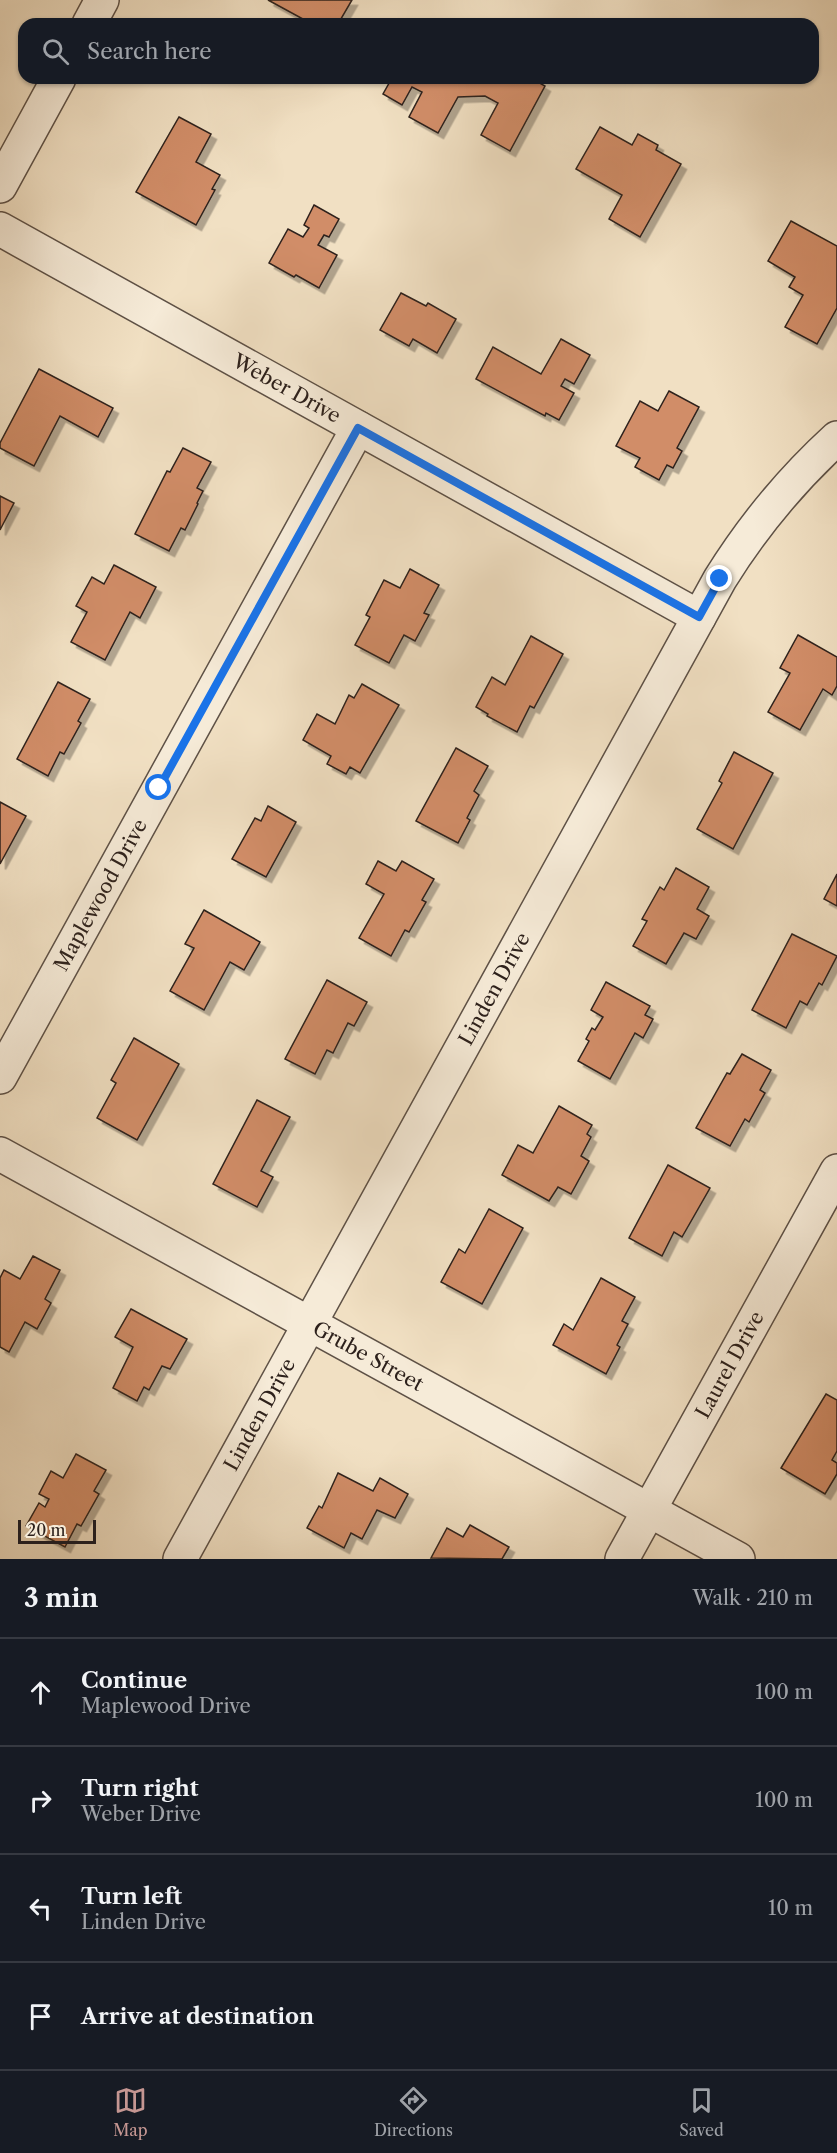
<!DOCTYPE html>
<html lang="en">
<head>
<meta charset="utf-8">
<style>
	body { margin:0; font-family:"Libre Caslon Text",serif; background:#242831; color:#f1f3f6 }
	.scale { position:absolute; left:18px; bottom:15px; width:78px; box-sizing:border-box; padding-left:6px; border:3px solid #2d211c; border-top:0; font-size:16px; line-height:21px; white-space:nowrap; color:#2d211c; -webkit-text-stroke:4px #f6ebd8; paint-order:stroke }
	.stop { position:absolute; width:18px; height:18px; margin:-14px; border:4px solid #1a73e8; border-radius:50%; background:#fff }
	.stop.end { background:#1a73e8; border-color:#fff; box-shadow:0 2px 6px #0008 }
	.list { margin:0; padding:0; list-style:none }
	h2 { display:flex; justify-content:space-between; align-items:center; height:78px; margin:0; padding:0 24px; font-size:26px }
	h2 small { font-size:20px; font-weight:400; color:#9ea1a6 }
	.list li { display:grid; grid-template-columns:39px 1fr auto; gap:18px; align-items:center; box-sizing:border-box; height:108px; padding:0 24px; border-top:2px solid #363941 }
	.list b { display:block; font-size:22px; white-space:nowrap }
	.list p { margin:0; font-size:20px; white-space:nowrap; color:#9ea1a6 }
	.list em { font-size:20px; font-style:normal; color:#9ea1a6 }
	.icon { flex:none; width:33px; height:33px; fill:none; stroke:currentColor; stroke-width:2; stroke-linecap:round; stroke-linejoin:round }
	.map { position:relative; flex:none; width:837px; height:1559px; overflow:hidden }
	.search { position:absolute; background:#171b24; box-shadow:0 2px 4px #0004; left:18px; right:18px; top:18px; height:66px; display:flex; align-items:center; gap:15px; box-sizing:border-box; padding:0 21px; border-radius:18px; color:#9ea1a6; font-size:22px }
	.sheet { height:510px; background:#171b24 }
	nav { display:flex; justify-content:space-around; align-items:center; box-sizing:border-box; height:84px; border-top:2px solid #363941; background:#171b24; font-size:16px; color:#9ea1a6 }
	nav a { display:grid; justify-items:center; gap:3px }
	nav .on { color:#c59692 }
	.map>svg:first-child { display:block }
</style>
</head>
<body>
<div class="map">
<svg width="837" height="1559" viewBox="0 0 837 1559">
	<defs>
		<filter id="shadow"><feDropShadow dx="5.5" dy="5.5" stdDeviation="0" flood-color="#0004"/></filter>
	</defs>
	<rect width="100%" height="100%" fill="#f1e0c3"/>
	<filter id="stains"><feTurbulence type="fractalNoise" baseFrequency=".00333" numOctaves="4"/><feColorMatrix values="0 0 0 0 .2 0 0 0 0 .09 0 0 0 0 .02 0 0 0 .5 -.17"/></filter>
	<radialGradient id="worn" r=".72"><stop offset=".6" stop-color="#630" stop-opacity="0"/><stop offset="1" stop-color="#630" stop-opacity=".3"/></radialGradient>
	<g fill="#d18d68" stroke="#2d211c" stroke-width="1.5" filter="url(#shadow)">
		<path d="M 268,0 L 352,0 L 338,24 L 312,24 Z"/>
		<path d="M 392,78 L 531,78 L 545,86 L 510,151 L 481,135 L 498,103 L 485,96 L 458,97 L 438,133 L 409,117 L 422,92 L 412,87 L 402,105 L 383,94 Z"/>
		<path d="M 179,117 L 211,134 L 196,162 L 220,175 L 212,189 L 215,190 L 196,225 L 136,192 Z"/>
		<path d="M 600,127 L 632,145 L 638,134 L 658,145 L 656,150 L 681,164 L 640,237 L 609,219 L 622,195 L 576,169 Z"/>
		<path d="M 314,205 L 339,219 L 329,237 L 324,235 L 318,245 L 337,255 L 319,288 L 296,275 L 294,277 L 269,263 L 288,229 L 303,237 L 309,228 L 304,225 Z"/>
		<path d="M 791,221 L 837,246 L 837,308 L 817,344 L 785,327 L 803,295 L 789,287 L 795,277 L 768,261 Z"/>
		<path d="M 401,293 L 426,306 L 428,303 L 456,319 L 437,353 L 413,339 L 409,346 L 380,330 Z"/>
		<path d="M 561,339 L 590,355 L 574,384 L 565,379 L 561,386 L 574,393 L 559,420 L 546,413 L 545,416 L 476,379 L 493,347 L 541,374 Z"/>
		<path d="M 39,369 L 113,408 L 98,437 L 60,416 L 34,466 L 0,448 L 0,443 Z"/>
		<path d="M 669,391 L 699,407 L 677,448 L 682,451 L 673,468 L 667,465 L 659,480 L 635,467 L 640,458 L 616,446 L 640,401 L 658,411 Z"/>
		<path d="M 183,448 L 211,462 L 197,488 L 203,491 L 197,503 L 198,504 L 185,530 L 181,528 L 169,551 L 135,534 L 167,471 L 170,472 Z"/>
		<path d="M 0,496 L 14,503 L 0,530 Z"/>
		<path d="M 114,565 L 156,587 L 140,618 L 130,612 L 105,660 L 71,642 L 87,612 L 76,606 L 92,577 L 104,584 Z"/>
		<path d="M 410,569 L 439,585 L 424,613 L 429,615 L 415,641 L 404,635 L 389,663 L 355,645 L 370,617 L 366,615 L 384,580 L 400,588 Z"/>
		<path d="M 798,635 L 837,657 L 837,686 L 832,695 L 823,689 L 800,730 L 768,712 L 790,673 L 780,668 Z"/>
		<path d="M 531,636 L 563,654 L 534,708 L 530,706 L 517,732 L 487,716 L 488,714 L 476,707 L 492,677 L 505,685 Z"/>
		<path d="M 58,682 L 90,699 L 78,721 L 81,723 L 64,754 L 60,752 L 48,776 L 17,759 Z"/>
		<path d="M 362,684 L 399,705 L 360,773 L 350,767 L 346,774 L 327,764 L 331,756 L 303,740 L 317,714 L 335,724 L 349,695 L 354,698 Z"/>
		<path d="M 456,748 L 488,766 L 474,791 L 479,795 L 467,818 L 470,820 L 458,843 L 416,821 Z"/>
		<path d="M 734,752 L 773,773 L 733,849 L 697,829 L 722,783 L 719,781 Z"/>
		<path d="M 0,802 L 26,816 L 0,864 Z"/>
		<path d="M 268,806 L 296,822 L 266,877 L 232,859 L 255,818 L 261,821 Z"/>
		<path d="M 378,861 L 396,871 L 402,861 L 434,879 L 422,900 L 426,902 L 409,932 L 405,930 L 391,956 L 359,938 L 384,894 L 366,884 Z"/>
		<path d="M 676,868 L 709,887 L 697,909 L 709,916 L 696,939 L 684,933 L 666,964 L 633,946 L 647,921 L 642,919 L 660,887 L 664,890 Z"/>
		<path d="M 837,874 L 837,906 L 824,899 Z"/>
		<path d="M 204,910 L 260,942 L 244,970 L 230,962 L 204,1010 L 170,991 L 194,948 L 185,944 Z"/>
		<path d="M 792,934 L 837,956 L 822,985 L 819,983 L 807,1005 L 800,1001 L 786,1028 L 752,1010 Z"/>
		<path d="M 327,980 L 367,1002 L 354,1026 L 348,1023 L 333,1053 L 327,1050 L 315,1074 L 285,1059 Z"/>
		<path d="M 606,982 L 650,1006 L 645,1015 L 653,1019 L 643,1038 L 635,1033 L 610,1079 L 578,1061 L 589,1041 L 586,1039 L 592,1028 L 595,1030 L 603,1017 L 591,1010 Z"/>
		<path d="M 134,1038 L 179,1064 L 137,1140 L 97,1118 L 116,1083 L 111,1080 Z"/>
		<path d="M 742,1054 L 771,1070 L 760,1090 L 765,1093 L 749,1122 L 745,1119 L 730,1146 L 696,1128 L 727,1073 L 730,1074 Z"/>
		<path d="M 257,1100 L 290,1117 L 261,1171 L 273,1177 L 257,1207 L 213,1184 Z"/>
		<path d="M 559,1106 L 592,1125 L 587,1134 L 591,1137 L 581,1156 L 589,1161 L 571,1194 L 558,1187 L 549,1201 L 502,1175 L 518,1145 L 533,1153 Z"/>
		<path d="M 668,1165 L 710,1188 L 682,1237 L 674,1232 L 662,1256 L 629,1238 Z"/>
		<path d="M 489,1209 L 523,1228 L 482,1304 L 441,1282 L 459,1249 L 465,1253 Z"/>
		<path d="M 33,1256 L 60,1270 L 45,1299 L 51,1303 L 37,1329 L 25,1322 L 9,1352 L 0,1347 L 0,1278 L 4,1270 L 20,1279 Z"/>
		<path d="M 601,1278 L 635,1297 L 622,1321 L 628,1324 L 617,1345 L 620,1347 L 606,1374 L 553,1345 L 564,1324 L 573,1330 Z"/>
		<path d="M 131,1309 L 187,1339 L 170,1369 L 162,1366 L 149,1390 L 144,1387 L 137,1401 L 113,1388 L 133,1347 L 115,1337 Z"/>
		<path d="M 826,1394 L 837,1400 L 837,1451 L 832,1460 L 837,1463 L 837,1474 L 825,1494 L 781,1468 Z"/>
		<path d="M 76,1454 L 106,1470 L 94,1491 L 99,1494 L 81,1526 L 77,1524 L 65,1547 L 26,1526 L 39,1503 L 45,1507 L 49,1499 L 39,1494 L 51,1471 L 63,1478 Z"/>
		<path d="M 338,1473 L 373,1491 L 380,1478 L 408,1494 L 395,1518 L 377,1510 L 362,1539 L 351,1533 L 344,1548 L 307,1528 L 319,1506 L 322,1508 Z"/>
		<path d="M 470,1525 L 509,1547 L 502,1559 L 431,1558 L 447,1528 L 463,1537 Z"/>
	</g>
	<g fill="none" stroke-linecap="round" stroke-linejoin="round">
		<defs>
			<g id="minor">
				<path d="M 89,24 L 102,0"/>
				<path d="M 0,186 L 59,78"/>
				<path id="s1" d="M 0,229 L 699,617"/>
				<path id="s2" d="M 0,1077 L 358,428"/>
				<path id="s3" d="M 0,1154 L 738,1559"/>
				<path id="s4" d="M 180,1559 L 720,579 C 753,526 791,480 837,438"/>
				<path id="s5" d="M 622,1559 L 837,1171"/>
			</g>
		</defs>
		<use href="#minor" stroke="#5e5146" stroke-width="36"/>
		<use href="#minor" stroke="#f6ebd8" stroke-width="33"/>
	</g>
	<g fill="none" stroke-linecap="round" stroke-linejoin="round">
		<path stroke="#1a73e8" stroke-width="8" d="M 159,788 L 358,428 L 699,617 L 720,579"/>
	</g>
	<g text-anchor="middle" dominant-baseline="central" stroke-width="4.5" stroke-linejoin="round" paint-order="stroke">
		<g font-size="20" fill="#2d211c" stroke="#f6ebd8">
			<text stroke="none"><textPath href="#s1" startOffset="328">Weber Drive</textPath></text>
			<text stroke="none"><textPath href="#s2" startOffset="208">Maplewood Drive</textPath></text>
			<text stroke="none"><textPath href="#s4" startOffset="651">Linden Drive</textPath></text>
			<text stroke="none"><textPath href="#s3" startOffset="420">Grube Street</textPath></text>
			<text stroke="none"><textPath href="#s5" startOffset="222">Laurel Drive</textPath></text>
			<text stroke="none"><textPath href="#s4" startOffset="165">Linden Drive</textPath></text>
		</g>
	</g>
	<rect width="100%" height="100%" filter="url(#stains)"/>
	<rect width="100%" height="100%" fill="url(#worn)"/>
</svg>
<div class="scale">20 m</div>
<div class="stop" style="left:159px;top:788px"></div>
<div class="stop end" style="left:720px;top:579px"></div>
<div class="search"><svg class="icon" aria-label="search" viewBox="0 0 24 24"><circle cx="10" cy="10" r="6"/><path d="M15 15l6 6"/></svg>Search here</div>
</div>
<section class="sheet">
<h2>3 min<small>Walk · 210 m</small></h2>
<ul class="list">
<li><svg class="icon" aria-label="ahead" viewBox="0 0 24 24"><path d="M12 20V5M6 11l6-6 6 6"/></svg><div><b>Continue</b><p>Maplewood Drive</p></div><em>100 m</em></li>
<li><svg class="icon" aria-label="right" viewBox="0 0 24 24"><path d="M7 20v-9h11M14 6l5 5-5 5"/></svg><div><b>Turn right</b><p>Weber Drive</p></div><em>100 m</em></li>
<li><svg class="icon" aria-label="left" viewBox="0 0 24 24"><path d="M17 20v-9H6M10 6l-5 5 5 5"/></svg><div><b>Turn left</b><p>Linden Drive</p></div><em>10 m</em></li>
<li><svg class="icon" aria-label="arrive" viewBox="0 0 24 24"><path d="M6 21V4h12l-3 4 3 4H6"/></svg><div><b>Arrive at destination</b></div></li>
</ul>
</section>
<nav>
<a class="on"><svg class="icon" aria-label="map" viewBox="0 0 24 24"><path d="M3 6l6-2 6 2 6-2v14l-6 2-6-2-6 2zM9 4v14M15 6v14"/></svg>Map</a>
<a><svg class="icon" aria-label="directions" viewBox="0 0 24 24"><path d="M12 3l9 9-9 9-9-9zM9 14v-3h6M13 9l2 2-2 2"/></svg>Directions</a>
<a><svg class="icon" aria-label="saved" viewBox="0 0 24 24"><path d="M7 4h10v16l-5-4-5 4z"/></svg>Saved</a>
</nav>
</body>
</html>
